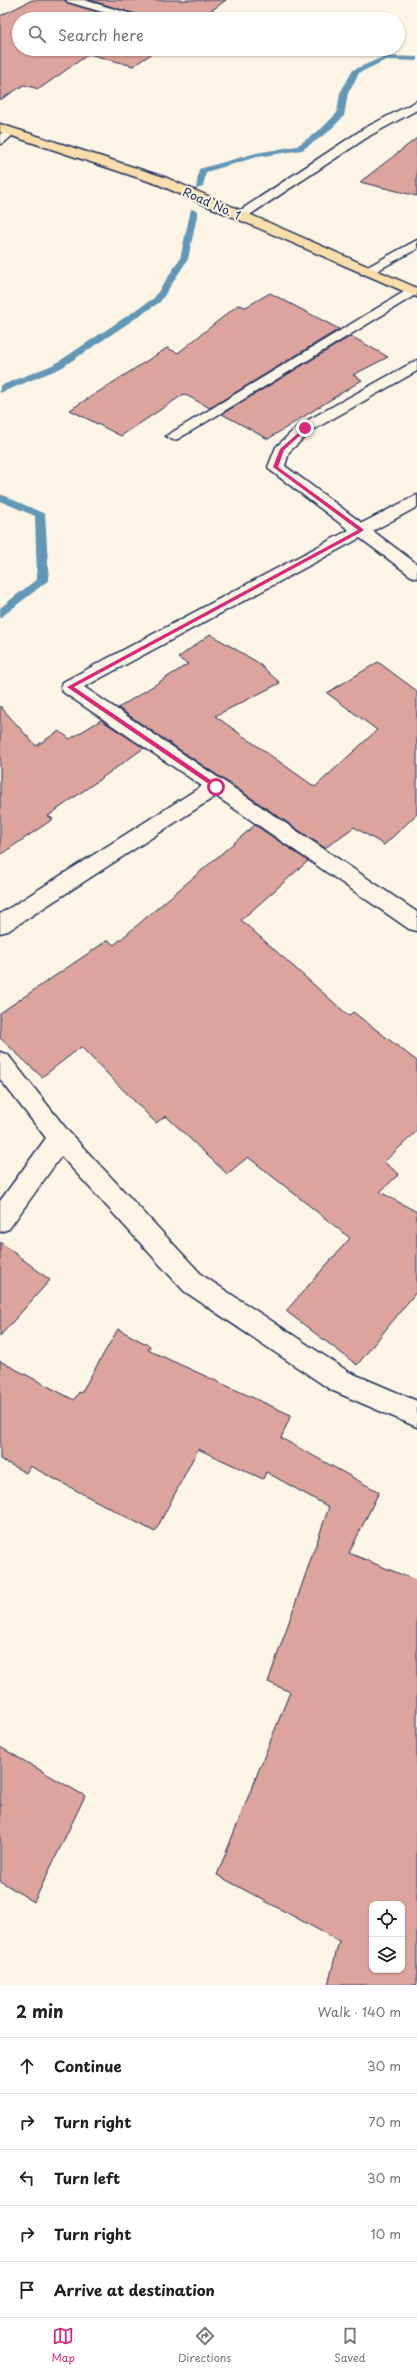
<!DOCTYPE html>
<html lang="en">
<head>
<meta charset="utf-8">
<style>
	body { margin:0; font-family:"Playpen Sans",sans-serif; background:#f2f2f2; color:#202124 }
	.controls { position:absolute; right:12px; bottom:12px; display:grid; overflow:hidden; border-radius:8px; box-shadow:0 1px 3px #0004 }
	.controls button { width:36px; height:36px; display:grid; place-items:center; padding:0; border:0; border-bottom:1px solid #e0e0e0; background:#fff; color:#202124; font:20px sans-serif }
	.stop { position:absolute; width:12px; height:12px; margin:-9px; border:3px solid #db2777; border-radius:50%; background:#fff }
	.stop.end { background:#db2777; border-color:#fff; box-shadow:0 1px 4px #0008 }
	.list { margin:0; padding:0; list-style:none }
	h2 { display:flex; justify-content:space-between; align-items:center; height:52px; margin:0; padding:0 16px; font-size:17px }
	h2 small { font-size:13px; font-weight:400; color:#757577 }
	.list li { display:grid; grid-template-columns:26px 1fr auto; gap:12px; align-items:center; box-sizing:border-box; height:56px; padding:0 16px; border-top:1px solid #e0e0e0 }
	.list b { display:block; font-size:15px; white-space:nowrap }
	.list em { font-size:13px; font-style:normal; color:#757577 }
	.icon { flex:none; width:22px; height:22px; fill:none; stroke:currentColor; stroke-width:2; stroke-linecap:round; stroke-linejoin:round }
	.map { position:relative; flex:none; width:417px; height:1985px; overflow:hidden }
	.search { position:absolute; background:#fff; box-shadow:0 1px 3px #0004; left:12px; right:12px; top:12px; height:44px; display:flex; align-items:center; gap:10px; box-sizing:border-box; padding:0 14px; border-radius:22px; color:#757577; font-size:15px }
	.sheet { height:332px; background:#fff }
	nav { display:flex; justify-content:space-around; align-items:center; box-sizing:border-box; height:56px; border-top:1px solid #e0e0e0; background:#fff; font-size:11px; color:#757577 }
	nav a { display:grid; justify-items:center; gap:2px }
	nav .on { color:#db2777 }
	.map>svg:first-child { display:block }
</style>
</head>
<body>
<div class="map">
<svg width="417" height="1985" viewBox="0 0 417 1985">
	<rect width="100%" height="100%" fill="#fcf5e5"/>
	<filter id="ink" filterUnits="userSpaceOnUse"><feTurbulence type="fractalNoise" baseFrequency=".025" numOctaves="2"/><feDisplacementMap in="SourceGraphic" scale="8" xChannelSelector="R" yChannelSelector="G"/><feConvolveMatrix kernelMatrix="1 2 1 2 8 2 1 2 1" color-interpolation-filters="sRGB"/></filter>
	<g filter="url(#ink)">
		<g fill="none" stroke-linecap="round" stroke-linejoin="round">
			<g fill="#6297b7" fill-rule="evenodd">
				<path d="M 385,56 L 417,57 L 417,61 L 386,60 L 359,73 L 348,93 L 344,116 L 327,133 L 302,150 L 257,157 L 206,172 L 203,187 L 196,189 L 199,169 L 256,153 L 297,146 L 321,129 L 337,113 L 340,93 L 353,70 Z"/>
				<path d="M 191,209 L 198,211 L 188,259 L 160,302 L 61,368 L 0,393 L 0,386 L 55,364 L 154,298 L 180,259 Z"/>
				<path d="M 0,494 L 45,514 L 49,580 L 0,618 L 0,608 L 37,579 L 35,516 L 0,501 Z"/>
			</g>
		</g>
		<g fill="#dda39d" stroke="#1b2f5e" fill-rule="evenodd">
			<path d="M 32,0 L 64,0 L 68,3 L 121,19 L 19,19 L 19,49 L 159,49 L 133,66 L 89,54 L 39,89 L 24,85 L 0,100 L 0,16 Z"/>
			<path d="M 89,0 L 226,0 L 200,19 L 146,19 L 142,16 Z"/>
			<path d="M 417,138 L 417,196 L 360,182 Z"/>
			<path d="M 270,293 L 339,329 L 210,408 L 184,394 L 121,436 L 70,410 L 167,348 L 178,353 L 238,305 L 246,307 Z"/>
			<path d="M 351,336 L 388,357 L 353,375 L 362,380 L 268,439 L 222,414 Z"/>
			<path d="M 210,634 L 257,662 L 280,683 L 215,716 L 315,787 L 377,730 L 327,693 L 378,662 L 417,691 L 417,814 L 384,845 L 354,827 L 325,848 L 118,708 L 188,664 L 178,658 Z"/>
			<path d="M 0,706 L 36,746 L 59,731 L 70,739 L 101,720 L 144,748 L 48,816 L 53,819 L 0,855 Z"/>
			<path d="M 255,825 L 308,861 L 241,920 L 349,1016 L 353,1012 L 417,1061 L 417,1131 L 384,1162 L 399,1174 L 380,1192 L 417,1212 L 417,1291 L 357,1365 L 286,1311 L 350,1238 L 248,1157 L 227,1174 L 166,1116 L 156,1123 L 81,1047 L 42,1077 L 0,1038 L 0,1013 L 108,940 L 114,945 Z"/>
			<path d="M 0,1242 L 50,1280 L 0,1336 Z"/>
			<path d="M 118,1329 L 150,1346 L 148,1350 L 291,1415 L 281,1438 L 379,1492 L 349,1553 L 417,1581 L 417,1985 L 328,1985 L 339,1941 L 217,1875 L 290,1692 L 268,1682 L 329,1507 L 266,1472 L 263,1479 L 198,1449 L 155,1532 L 30,1466 L 26,1473 L 0,1459 L 0,1361 L 74,1400 L 79,1392 L 81,1393 ZM 372,1904 L 402,1904 L 402,1970 L 372,1970 Z"/>
			<path d="M 0,1747 L 85,1796 L 34,1902 L 0,1881 Z"/>
		</g>
		<g fill="none" stroke-linecap="round" stroke-linejoin="round">
			<defs>
				<g id="lane">
					<path d="M 417,240 L 417,249 L 371,274 L 361,274 L 360,271 Z"/>
					<path d="M 412,287 L 417,289 L 417,294 L 178,439 L 173,440 L 166,436 Z"/>
				</g>
				<g id="street">
					<path d="M 66,0 L 84,0 L 142,17 L 144,19 L 126,19 L 68,2 Z"/>
					<path d="M 417,101 L 417,110 L 371,135 L 245,218 L 240,219 L 233,215 L 363,129 Z"/>
					<path d="M 10,128 L 16,132 L 4,143 L 0,144 L 0,134 Z"/>
					<path d="M 417,360 L 417,371 L 311,431 L 289,452 L 285,466 L 362,523 L 417,495 L 417,507 L 373,531 L 417,564 L 417,578 L 411,576 L 360,538 L 84,687 L 417,912 L 417,931 L 409,929 L 216,796 L 8,931 L 0,933 L 0,914 L 202,786 L 63,692 L 61,687 L 63,682 L 349,530 L 270,470 L 268,467 L 276,447 L 299,425 Z"/>
					<path d="M 0,1052 L 8,1055 L 68,1131 L 202,1275 L 349,1372 L 417,1401 L 417,1427 L 331,1390 L 184,1291 L 61,1156 L 9,1229 L 0,1232 L 0,1201 L 46,1138 L 0,1079 Z"/>
				</g>
				<path id="highway" d="M 0,124 L 167,178 L 417,288 L 417,297 L 157,184 L 0,132 Z"/>
			</defs>
			<use href="#lane" stroke="#1b2f5e" stroke-width="3"/>
			<use href="#street" stroke="#1b2f5e" stroke-width="3"/>
			<use href="#highway" stroke="#1b2f5e" stroke-width="3"/>
			<use href="#lane" fill="#fcf5e5" fill-rule="evenodd"/>
			<use href="#street" fill="#fcf5e5" fill-rule="evenodd"/>
			<use href="#highway" fill="#f9deab" fill-rule="evenodd"/>
		</g>
	</g>
	<path fill="#db2777" d="M 304,428 L 308,428 L 284,450 L 278,467 L 363,529 L 363,531 L 74,687 L 218,785 L 216,789 L 67,687 L 358,530 L 273,467 L 280,449 Z"/>
	<g text-anchor="middle" dominant-baseline="central" stroke-width="4" stroke-linejoin="round" paint-order="stroke">
		<g font-size="12" fill="#1b2f5e" stroke="#fcf5e5">
			<text transform="translate(212 203) rotate(24)">Road No. 1</text>
		</g>
	</g>
</svg>
<div class="controls">
<button><svg class="icon" aria-label="locate" viewBox="0 0 24 24"><circle cx="12" cy="12" r="6"/><path d="M12 2v4M12 18v4M2 12h4M18 12h4"/></svg></button>
<button><svg class="icon" aria-label="layers" viewBox="0 0 24 24"><path d="M12 4l9 5-9 5-9-5zM3 14l9 5 9-5"/></svg></button>
</div>
<div class="stop" style="left:216px;top:787px"></div>
<div class="stop end" style="left:305px;top:428px"></div>
<div class="search"><svg class="icon" aria-label="search" viewBox="0 0 24 24"><circle cx="10" cy="10" r="6"/><path d="M15 15l6 6"/></svg>Search here</div>
</div>
<section class="sheet">
<h2>2 min<small>Walk · 140 m</small></h2>
<ul class="list">
<li><svg class="icon" aria-label="ahead" viewBox="0 0 24 24"><path d="M12 20V5M6 11l6-6 6 6"/></svg><div><b>Continue</b></div><em>30 m</em></li>
<li><svg class="icon" aria-label="right" viewBox="0 0 24 24"><path d="M7 20v-9h11M14 6l5 5-5 5"/></svg><div><b>Turn right</b></div><em>70 m</em></li>
<li><svg class="icon" aria-label="left" viewBox="0 0 24 24"><path d="M17 20v-9H6M10 6l-5 5 5 5"/></svg><div><b>Turn left</b></div><em>30 m</em></li>
<li><svg class="icon" aria-label="right" viewBox="0 0 24 24"><path d="M7 20v-9h11M14 6l5 5-5 5"/></svg><div><b>Turn right</b></div><em>10 m</em></li>
<li><svg class="icon" aria-label="arrive" viewBox="0 0 24 24"><path d="M6 21V4h12l-3 4 3 4H6"/></svg><div><b>Arrive at destination</b></div></li>
</ul>
</section>
<nav>
<a class="on"><svg class="icon" aria-label="map" viewBox="0 0 24 24"><path d="M3 6l6-2 6 2 6-2v14l-6 2-6-2-6 2zM9 4v14M15 6v14"/></svg>Map</a>
<a><svg class="icon" aria-label="directions" viewBox="0 0 24 24"><path d="M12 3l9 9-9 9-9-9zM9 14v-3h6M13 9l2 2-2 2"/></svg>Directions</a>
<a><svg class="icon" aria-label="saved" viewBox="0 0 24 24"><path d="M7 4h10v16l-5-4-5 4z"/></svg>Saved</a>
</nav>
</body>
</html>
